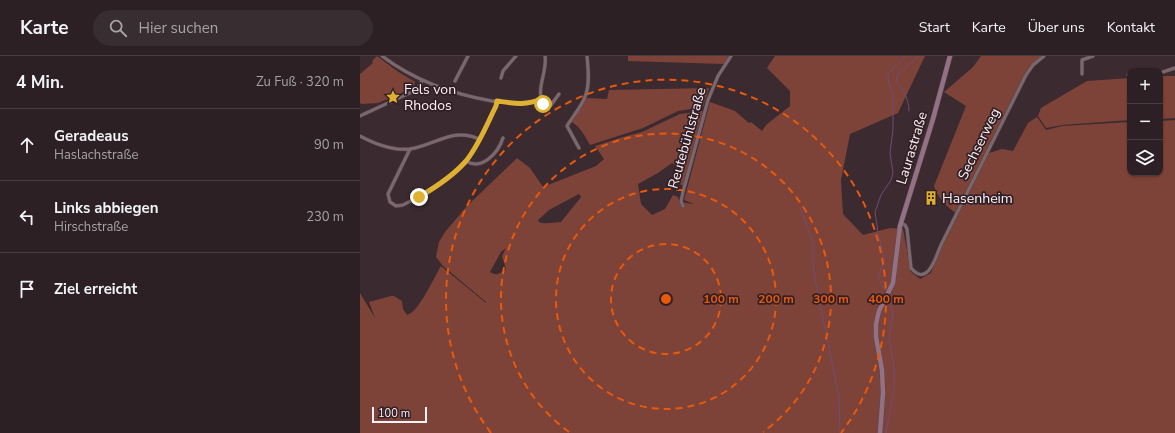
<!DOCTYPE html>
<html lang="de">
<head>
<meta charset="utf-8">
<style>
	body { margin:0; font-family:"Nunito Sans",sans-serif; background:#382d31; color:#f1f3f6 }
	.controls { position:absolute; right:12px; top:12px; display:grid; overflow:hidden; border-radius:8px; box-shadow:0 1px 3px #0004 }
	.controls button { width:36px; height:36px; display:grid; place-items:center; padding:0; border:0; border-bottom:1px solid #483e41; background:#2c2024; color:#f1f3f6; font:20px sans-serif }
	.scale { position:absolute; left:12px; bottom:10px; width:55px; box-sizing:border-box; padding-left:4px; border:2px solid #fdf1f5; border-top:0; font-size:11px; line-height:14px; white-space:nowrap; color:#fdf1f5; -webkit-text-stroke:3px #312026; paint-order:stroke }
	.stop { position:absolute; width:12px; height:12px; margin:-9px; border:3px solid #deb133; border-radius:50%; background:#fff }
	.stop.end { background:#deb133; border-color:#fff; box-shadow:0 1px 4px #0008 }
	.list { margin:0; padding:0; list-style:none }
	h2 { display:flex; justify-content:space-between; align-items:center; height:52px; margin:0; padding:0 16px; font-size:17px }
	h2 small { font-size:13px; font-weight:400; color:#a6a3a6 }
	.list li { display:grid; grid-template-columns:26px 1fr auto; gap:12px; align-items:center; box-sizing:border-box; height:72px; padding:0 16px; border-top:1px solid #483e41 }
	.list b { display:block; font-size:15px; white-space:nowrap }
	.list p { margin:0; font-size:13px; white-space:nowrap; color:#a6a3a6 }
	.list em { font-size:13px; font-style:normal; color:#a6a3a6 }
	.icon { flex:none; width:22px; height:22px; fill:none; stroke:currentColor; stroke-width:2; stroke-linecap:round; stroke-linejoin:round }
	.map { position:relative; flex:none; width:815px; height:377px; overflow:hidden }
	header { display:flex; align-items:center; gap:24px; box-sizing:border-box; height:56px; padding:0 20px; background:#2c2024; border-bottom:1px solid #483e41 }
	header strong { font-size:19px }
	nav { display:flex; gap:22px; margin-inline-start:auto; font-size:14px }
	.search { width:280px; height:36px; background:#382d31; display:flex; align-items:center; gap:10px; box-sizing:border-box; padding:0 14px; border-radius:22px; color:#a6a3a6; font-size:15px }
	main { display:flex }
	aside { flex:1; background:#2c2024 }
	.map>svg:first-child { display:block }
</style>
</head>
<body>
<header>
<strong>Karte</strong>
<div class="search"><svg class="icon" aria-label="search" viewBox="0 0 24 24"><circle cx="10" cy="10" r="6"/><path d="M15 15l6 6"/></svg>Hier suchen</div>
<nav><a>Start</a><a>Karte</a><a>Über uns</a><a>Kontakt</a></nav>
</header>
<main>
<aside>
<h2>4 Min.<small>Zu Fuß · 320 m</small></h2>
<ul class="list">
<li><svg class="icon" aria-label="ahead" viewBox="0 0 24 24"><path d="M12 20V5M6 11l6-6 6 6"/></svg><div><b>Geradeaus</b><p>Haslachstraße</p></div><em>90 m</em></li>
<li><svg class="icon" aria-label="left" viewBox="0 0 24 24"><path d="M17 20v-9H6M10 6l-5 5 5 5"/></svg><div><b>Links abbiegen</b><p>Hirschstraße</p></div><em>230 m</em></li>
<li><svg class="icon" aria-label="arrive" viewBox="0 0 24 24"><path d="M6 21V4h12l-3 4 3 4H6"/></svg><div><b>Ziel erreicht</b></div></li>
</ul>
</aside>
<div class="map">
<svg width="815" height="377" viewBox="0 0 815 377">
	<rect width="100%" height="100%" fill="#3b2a30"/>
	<g fill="#7e4338" fill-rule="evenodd">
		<path d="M 17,0 L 37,15 L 55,26 L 53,32 L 18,47 L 2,48 L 0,47 L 0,18 L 13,7 L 12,5 Z"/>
		<path d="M 268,0 L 369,0 L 364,8 L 268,5 Z"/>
		<path d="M 415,0 L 565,0 L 538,57 L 490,78 L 481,124 L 483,158 L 503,179 L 530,172 L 543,173 L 551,216 L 560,223 L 571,217 L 582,189 L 629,97 L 642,93 L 653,95 L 668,67 L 677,61 L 686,74 L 702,70 L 770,66 L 770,117 L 800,117 L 800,65 L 815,64 L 815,377 L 0,377 L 0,237 L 15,262 L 9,246 L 31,240 L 34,240 L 42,245 L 43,253 L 47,259 C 59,256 74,221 81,210 L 126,247 L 126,246 L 83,210 L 76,201 L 79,186 L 85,176 L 107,150 L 157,102 L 170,112 L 183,131 L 236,110 L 244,103 L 235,90 L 263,81 L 282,76 L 320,58 L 343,55 L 323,130 L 320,128 L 322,113 L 312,107 L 298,117 L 278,128 L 281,148 L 292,159 L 305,153 L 313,139 L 318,141 L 319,146 L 334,148 L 324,144 L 350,46 L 375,55 L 389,67 L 391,66 L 402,75 L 406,69 L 430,50 L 430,35 L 407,12 ZM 219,138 L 221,141 L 201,166 C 193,166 186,169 179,166 L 178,164 L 189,154 ZM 146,192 L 142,200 L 146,213 C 140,218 136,220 130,216 L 141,196 Z"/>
		<path d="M 621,0 L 684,0 L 674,9 L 666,19 L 597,158 C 587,151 577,141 574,130 L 606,50 L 584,36 L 613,11 Z"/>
		<path d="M 800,20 L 815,20 L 815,62 L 800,63 Z"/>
		<path d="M 770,22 L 770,64 L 702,69 L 686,72 L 678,60 L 681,52 L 727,25 Z"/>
		<path d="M 349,32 L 343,51 L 318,55 L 283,72 L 230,89 C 225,80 221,72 212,66 L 215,57 L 227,42 L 247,43 L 249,34 Z"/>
	</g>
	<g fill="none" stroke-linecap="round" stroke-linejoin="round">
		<g stroke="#714a78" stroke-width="1">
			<path d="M 549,55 C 549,49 547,42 544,36 C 540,29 535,28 537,19 L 559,0"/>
			<path d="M 440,151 L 453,187 L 453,207 L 455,223 L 479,341 L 480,377"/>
			<path d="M 525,234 L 518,221 L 525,204 L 518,177 L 515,156 L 521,139 L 531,124 L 533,117 L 530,97 L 533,73 L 533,40 L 528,24 L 528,19 L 533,12 L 545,0"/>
			<path d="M 526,377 L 534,334 L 534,311 L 529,281 L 533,258 L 529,243"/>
		</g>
		<defs>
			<g id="street">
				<path d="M 22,0 C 55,25 92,38 132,45 C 149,47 165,50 181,43"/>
				<path d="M 185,0 C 188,18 172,37 187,52 L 191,49 L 199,38"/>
				<path d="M 800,17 L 815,12"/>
				<path d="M 722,18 L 722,4 L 733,0"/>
				<path d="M 768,19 L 770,19"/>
				<path d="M 141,22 L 143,15 L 156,0"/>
				<path d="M 95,25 L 108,0"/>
				<path d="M 0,60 L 54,35 L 58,32 L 62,25"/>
				<path d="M 0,80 C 15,88 33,95 50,93 C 76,89 93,71 119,83"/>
				<path d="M 219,92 L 207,70 C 213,60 223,49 226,38 C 230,26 228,12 227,0"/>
				<path d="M 50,93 L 28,138 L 30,146 L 36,150 L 43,149 C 66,137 90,125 106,105 C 119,89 127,68 136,50 L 137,45"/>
				<path d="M 106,105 C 122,115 138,97 143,82"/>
				<path d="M 323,150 L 321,145 L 323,136 L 348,44 L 358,20 L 371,0"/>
				<path d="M 541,167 L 545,169 L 547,173 L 551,212 C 568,232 576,200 581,189 L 666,19 L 673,9 L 684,0"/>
			</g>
			<path id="secondary" d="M 520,377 L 523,337 L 522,314 L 516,281 L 516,268 L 519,255 L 533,227 L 540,170 L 573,63 L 590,0"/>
		</defs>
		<use href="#street" stroke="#57484d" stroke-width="4"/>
		<use href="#secondary" stroke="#57484d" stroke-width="5.5"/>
		<use href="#street" stroke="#7b676e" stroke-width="3"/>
		<use href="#secondary" stroke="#947085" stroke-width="4.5"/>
	</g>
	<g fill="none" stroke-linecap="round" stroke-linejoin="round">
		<path stroke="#deb133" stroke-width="5" d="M 59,141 C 76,131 93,120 106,105 C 119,89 127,68 136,50 L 137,45 C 152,47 166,50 181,43 L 183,48"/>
	</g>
	<g fill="none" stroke="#e8590c" stroke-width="2" stroke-dasharray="7 5">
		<circle cx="306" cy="243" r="55"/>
		<circle cx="306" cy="243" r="110"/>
		<path d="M209 376A165 165 0 1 1 403 376"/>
		<path d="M131 377A220 220 0 1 1 481 377"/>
	</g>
	<defs>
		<symbol id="sight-bare" viewBox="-9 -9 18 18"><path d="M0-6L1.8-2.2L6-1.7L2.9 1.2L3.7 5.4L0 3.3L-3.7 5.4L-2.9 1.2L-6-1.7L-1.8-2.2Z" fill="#deb133" stroke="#312026" stroke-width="2.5" paint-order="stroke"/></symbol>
		<symbol id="building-bare" viewBox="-9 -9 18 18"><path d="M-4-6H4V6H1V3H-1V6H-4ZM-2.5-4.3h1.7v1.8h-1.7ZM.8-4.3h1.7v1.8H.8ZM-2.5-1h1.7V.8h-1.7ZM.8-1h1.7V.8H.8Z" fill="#deb133" stroke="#312026" stroke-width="2.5" paint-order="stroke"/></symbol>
	</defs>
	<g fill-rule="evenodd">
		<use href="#sight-bare" x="23" y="31" width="20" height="20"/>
		<use href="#building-bare" x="561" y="132" width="20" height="20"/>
	</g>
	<g text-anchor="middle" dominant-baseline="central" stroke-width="3.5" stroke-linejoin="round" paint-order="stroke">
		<g font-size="14" fill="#fdf1f5" stroke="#312026" text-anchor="start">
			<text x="44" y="33">Fels von<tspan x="44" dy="16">Rhodos</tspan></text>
			<text x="582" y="142">Hasenheim</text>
		</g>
		<g font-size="14" fill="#fdf1f5" stroke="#312026">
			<text transform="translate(327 82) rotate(-74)">Reutebühlstraße</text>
			<text transform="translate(619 88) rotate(-64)">Sechserweg</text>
			<text transform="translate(552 92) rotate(-73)">Laurastraße</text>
		</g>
	</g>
	<circle cx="306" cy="243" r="6" fill="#e8590c" stroke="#312026" stroke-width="2"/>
	<g font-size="12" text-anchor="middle" font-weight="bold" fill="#e8590c" stroke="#312026" stroke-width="3.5" stroke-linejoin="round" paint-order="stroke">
		<text x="361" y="247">100 m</text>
		<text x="416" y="247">200 m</text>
		<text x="471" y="247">300 m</text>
		<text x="526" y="247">400 m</text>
	</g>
</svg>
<div class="controls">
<button>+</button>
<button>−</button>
<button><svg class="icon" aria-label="layers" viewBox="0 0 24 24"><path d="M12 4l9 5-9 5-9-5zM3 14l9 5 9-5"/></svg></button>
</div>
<div class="scale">100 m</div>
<div class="stop" style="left:183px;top:48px"></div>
<div class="stop end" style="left:59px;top:141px"></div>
</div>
</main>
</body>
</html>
